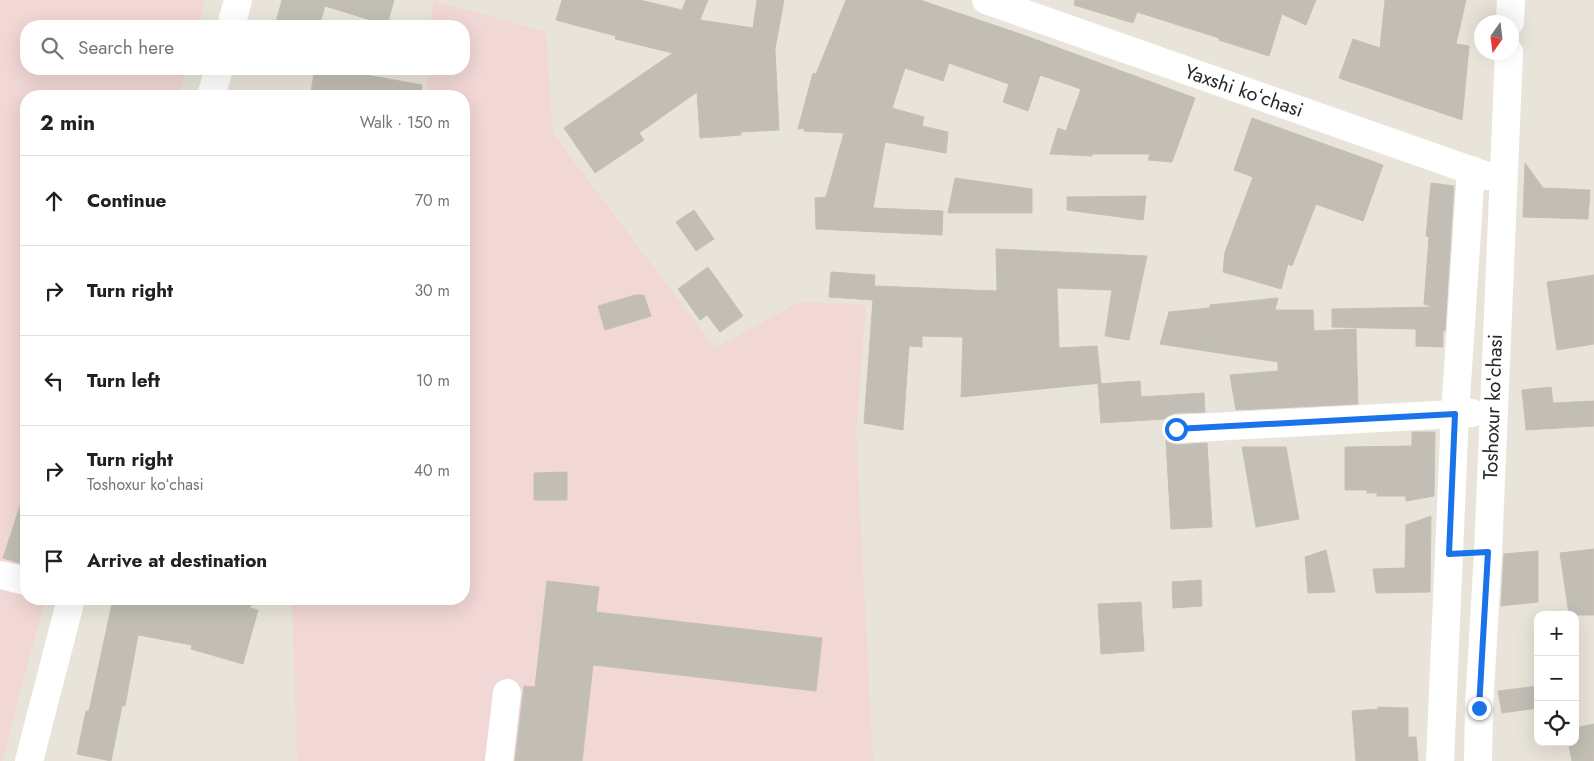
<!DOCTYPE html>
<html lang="en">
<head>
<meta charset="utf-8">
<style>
	body { margin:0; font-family:Jost,sans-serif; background:#f6f6f6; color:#202124 }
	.controls { position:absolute; right:15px; bottom:15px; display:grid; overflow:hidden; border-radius:10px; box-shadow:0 5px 20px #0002 }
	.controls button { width:45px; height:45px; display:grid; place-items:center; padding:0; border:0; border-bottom:1px solid #e0e0e0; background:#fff; color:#202124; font:25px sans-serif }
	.compass { position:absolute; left:1474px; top:15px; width:45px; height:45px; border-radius:50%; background:#fff; box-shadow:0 5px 20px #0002; rotate:194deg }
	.stop { position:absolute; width:15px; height:15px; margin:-11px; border:4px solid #1a73e8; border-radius:50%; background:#fff }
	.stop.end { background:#1a73e8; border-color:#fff; box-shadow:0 1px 5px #0008 }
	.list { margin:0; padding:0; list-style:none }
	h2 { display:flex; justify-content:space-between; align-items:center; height:65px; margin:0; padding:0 20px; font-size:21px }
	h2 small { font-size:16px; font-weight:400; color:#757577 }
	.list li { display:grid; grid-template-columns:32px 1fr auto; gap:15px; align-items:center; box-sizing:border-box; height:90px; padding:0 20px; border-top:1px solid #e0e0e0 }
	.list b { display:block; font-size:19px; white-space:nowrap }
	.list p { margin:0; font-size:16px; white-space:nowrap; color:#757577 }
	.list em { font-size:16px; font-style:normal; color:#757577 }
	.icon { flex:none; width:28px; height:28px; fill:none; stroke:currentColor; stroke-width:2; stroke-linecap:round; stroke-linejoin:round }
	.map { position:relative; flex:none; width:1594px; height:761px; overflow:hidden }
	.search { position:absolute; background:#fff; box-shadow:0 5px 20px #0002; left:20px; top:20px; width:450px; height:55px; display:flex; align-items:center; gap:12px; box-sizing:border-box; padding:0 18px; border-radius:20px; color:#757577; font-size:19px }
	.panel { position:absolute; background:#fff; box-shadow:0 5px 20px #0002; left:20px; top:90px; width:450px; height:515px; border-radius:20px }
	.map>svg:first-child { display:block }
</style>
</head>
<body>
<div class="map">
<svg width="1594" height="761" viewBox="0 0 1594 761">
	<rect width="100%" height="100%" fill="#e9e4d9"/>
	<g fill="#f1d7d6">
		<path d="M 0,0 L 205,0 L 198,26 L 26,26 L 26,69 L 186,69 L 179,96 L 26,96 L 26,599 L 45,599 L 2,761 L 0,761 Z"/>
		<path d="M 433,0 L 546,32 L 553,134 L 715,348 L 800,302 L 866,305 L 856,431 L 873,761 L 297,761 L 292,599 L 464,599 L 464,96 L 426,96 L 428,69 L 464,69 L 464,26 L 431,26 Z"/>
	</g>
	<g fill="#c2beb5" stroke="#c4c0b3">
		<path d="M 282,0 L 394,0 L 387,25 L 325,6 L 319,26 L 275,26 Z"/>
		<path d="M 562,0 L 640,0 L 682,10 L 686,0 L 708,0 L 700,20 L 753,28 L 757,0 L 784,0 L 775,49 L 779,130 L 741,132 L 741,135 L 700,138 L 697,92 L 639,133 L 644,140 L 595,173 L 564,128 L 673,53 L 615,39 L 616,36 L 556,20 Z"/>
		<path d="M 846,0 L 920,0 L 1026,36 L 1195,98 L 1172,162 L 1148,160 L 1150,154 L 1092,154 L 1092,156 L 1050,154 L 1058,128 L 1066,131 L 1081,89 L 1040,75 L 1028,111 L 1003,102 L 1009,84 L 949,63 L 943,81 L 905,68 L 892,108 L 924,117 L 922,126 L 948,132 L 946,153 L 885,142 L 873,208 L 943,211 L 942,235 L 816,229 L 815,198 L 826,197 L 844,133 L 804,131 L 804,128 L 798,129 L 813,73 L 816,74 Z"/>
		<path d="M 1075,0 L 1316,0 L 1306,25 L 1282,14 L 1269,56 L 1219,40 L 1219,38 L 1137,12 L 1133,23 L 1074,5 Z"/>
		<path d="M 1385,0 L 1466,0 L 1456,44 L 1469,46 L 1462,120 L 1339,78 L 1353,39 L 1380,48 Z"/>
		<path d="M 315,69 L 333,69 L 422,85 L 421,96 L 339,96 L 311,91 Z"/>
		<path d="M 1252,118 L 1383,165 L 1363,221 L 1316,204 L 1292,266 L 1288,264 L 1281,289 L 1223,272 L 1225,252 L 1253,177 L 1234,170 Z"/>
		<path d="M 1525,163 L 1543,188 L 1590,190 L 1588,219 L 1523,217 Z"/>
		<path d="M 955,178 L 1032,189 L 1032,213 L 948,213 Z"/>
		<path d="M 1431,183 L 1454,186 L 1445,331 L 1443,331 L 1443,347 L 1416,346 L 1416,329 L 1332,327 L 1332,309 L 1433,307 L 1424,304 L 1429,237 L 1426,236 Z"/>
		<path d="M 1146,196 L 1143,220 L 1067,210 L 1067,197 Z"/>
		<path d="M 694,210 L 714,239 L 696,251 L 676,222 Z"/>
		<path d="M 996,249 L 1147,256 L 1129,340 L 1105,336 L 1112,290 L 1057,288 L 1059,348 L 1097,346 L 1101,383 L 961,397 L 963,337 L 922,336 L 922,347 L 909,346 L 903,430 L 864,423 L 873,300 L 829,297 L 831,272 L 875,275 L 874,289 L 875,286 L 997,291 Z"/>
		<path d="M 708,267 L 743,316 L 720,332 L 707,315 L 700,320 L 678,289 Z"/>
		<path d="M 1594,275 L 1594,344 L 1557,350 L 1547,282 Z"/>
		<path d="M 635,295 L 644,295 L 651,316 L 605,330 L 598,306 Z"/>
		<path d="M 1278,298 L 1275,310 L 1313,310 L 1314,331 L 1356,329 L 1358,404 L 1236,410 L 1230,375 L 1278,371 L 1278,362 L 1160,344 L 1169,312 L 1210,308 L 1210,305 Z"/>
		<path d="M 1140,381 L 1141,397 L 1204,393 L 1205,412 L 1175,413 L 1168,416 L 1164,419 L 1101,423 L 1098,384 Z"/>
		<path d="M 1551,387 L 1553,403 L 1594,401 L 1594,426 L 1526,430 L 1522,390 Z"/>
		<path d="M 1412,432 L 1435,432 L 1434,496 L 1406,501 L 1406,496 L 1377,496 L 1377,493 L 1367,493 L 1367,490 L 1345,490 L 1345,447 L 1412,446 Z"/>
		<path d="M 1166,440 L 1169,443 L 1177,445 L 1207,443 L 1212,527 L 1171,529 Z"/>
		<path d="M 1242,447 L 1286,447 L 1299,519 L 1256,527 Z"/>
		<path d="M 567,472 L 567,500 L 534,500 L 534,473 Z"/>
		<path d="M 22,500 L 26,501 L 26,565 L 3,558 Z"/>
		<path d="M 1431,516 L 1430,592 L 1376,593 L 1373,569 L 1405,568 L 1406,525 Z"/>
		<path d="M 1594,549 L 1594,615 L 1569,615 L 1560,553 Z"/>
		<path d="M 1326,550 L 1335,592 L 1308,593 L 1305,557 Z"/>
		<path d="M 1538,551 L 1538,602 L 1501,606 L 1504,554 Z"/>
		<path d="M 1201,580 L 1202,606 L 1173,608 L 1172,582 Z"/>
		<path d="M 547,581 L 599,587 L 596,612 L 822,638 L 816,691 L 593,665 L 582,761 L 515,761 L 524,686 L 535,687 Z"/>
		<path d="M 113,599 L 253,599 L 250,608 L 258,610 L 243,664 L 191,649 L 192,645 L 138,635 L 125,706 L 122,706 L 111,761 L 77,754 L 86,711 L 89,711 Z"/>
		<path d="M 1141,602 L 1144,651 L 1101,654 L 1098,604 Z"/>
		<path d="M 1538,686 L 1538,708 L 1502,713 L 1498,691 Z"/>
		<path d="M 1378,707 L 1408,708 L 1408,737 L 1416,737 L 1418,761 L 1356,761 L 1352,711 L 1378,709 Z"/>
		<path d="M 1594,724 L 1594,761 L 1572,761 L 1568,742 L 1575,742 L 1575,728 Z"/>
	</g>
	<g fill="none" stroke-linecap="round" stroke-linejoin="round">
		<g stroke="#fff" stroke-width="28">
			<path d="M 986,0 L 1487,176"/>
			<path d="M 1510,22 L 1511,0"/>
			<path d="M 231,26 L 238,0"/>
			<path d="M 211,96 L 219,69"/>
			<path d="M 1176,429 L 1472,413"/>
			<path d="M 0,575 L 26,581"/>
			<path d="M 29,761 L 71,599"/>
			<path d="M 499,761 L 507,693"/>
			<path d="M 1440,761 L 1455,414 L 1471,170"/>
			<path d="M 1478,761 L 1479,708 L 1488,552 L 1509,52"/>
		</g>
	</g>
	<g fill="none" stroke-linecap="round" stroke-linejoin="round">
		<path stroke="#1a73e8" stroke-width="6" d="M 1176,429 L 1455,414 L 1449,554 L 1488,552 L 1479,708"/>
	</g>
	<g text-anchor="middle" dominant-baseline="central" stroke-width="4.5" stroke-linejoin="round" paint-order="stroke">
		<g font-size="20" fill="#272727" stroke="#fff">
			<text transform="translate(1244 91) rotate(19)">Yaxshi koʻchasi</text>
			<text transform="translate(1493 407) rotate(-88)">Toshoxur koʻchasi</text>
		</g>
	</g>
</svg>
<div class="controls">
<button>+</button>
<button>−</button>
<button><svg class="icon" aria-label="locate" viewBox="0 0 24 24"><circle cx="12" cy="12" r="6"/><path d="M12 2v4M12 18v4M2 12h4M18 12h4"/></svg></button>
</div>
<svg class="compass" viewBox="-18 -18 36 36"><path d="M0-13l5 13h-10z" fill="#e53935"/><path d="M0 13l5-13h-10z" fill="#757577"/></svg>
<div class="stop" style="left:1176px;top:429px"></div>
<div class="stop end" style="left:1479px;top:708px"></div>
<div class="search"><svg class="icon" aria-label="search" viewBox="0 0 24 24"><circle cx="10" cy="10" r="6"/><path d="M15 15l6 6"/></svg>Search here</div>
<section class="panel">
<h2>2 min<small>Walk · 150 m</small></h2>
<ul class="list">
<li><svg class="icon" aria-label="ahead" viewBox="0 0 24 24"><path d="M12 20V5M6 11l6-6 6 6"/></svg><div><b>Continue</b></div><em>70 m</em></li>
<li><svg class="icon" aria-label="right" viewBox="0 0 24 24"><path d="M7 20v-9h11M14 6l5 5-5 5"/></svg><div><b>Turn right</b></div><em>30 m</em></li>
<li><svg class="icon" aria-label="left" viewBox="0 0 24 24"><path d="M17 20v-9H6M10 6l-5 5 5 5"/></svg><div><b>Turn left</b></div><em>10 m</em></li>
<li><svg class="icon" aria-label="right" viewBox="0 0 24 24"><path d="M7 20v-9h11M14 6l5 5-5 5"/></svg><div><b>Turn right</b><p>Toshoxur koʻchasi</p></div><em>40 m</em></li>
<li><svg class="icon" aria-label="arrive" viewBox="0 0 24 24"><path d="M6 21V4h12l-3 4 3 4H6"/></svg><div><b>Arrive at destination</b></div></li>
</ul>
</section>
</div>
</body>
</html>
